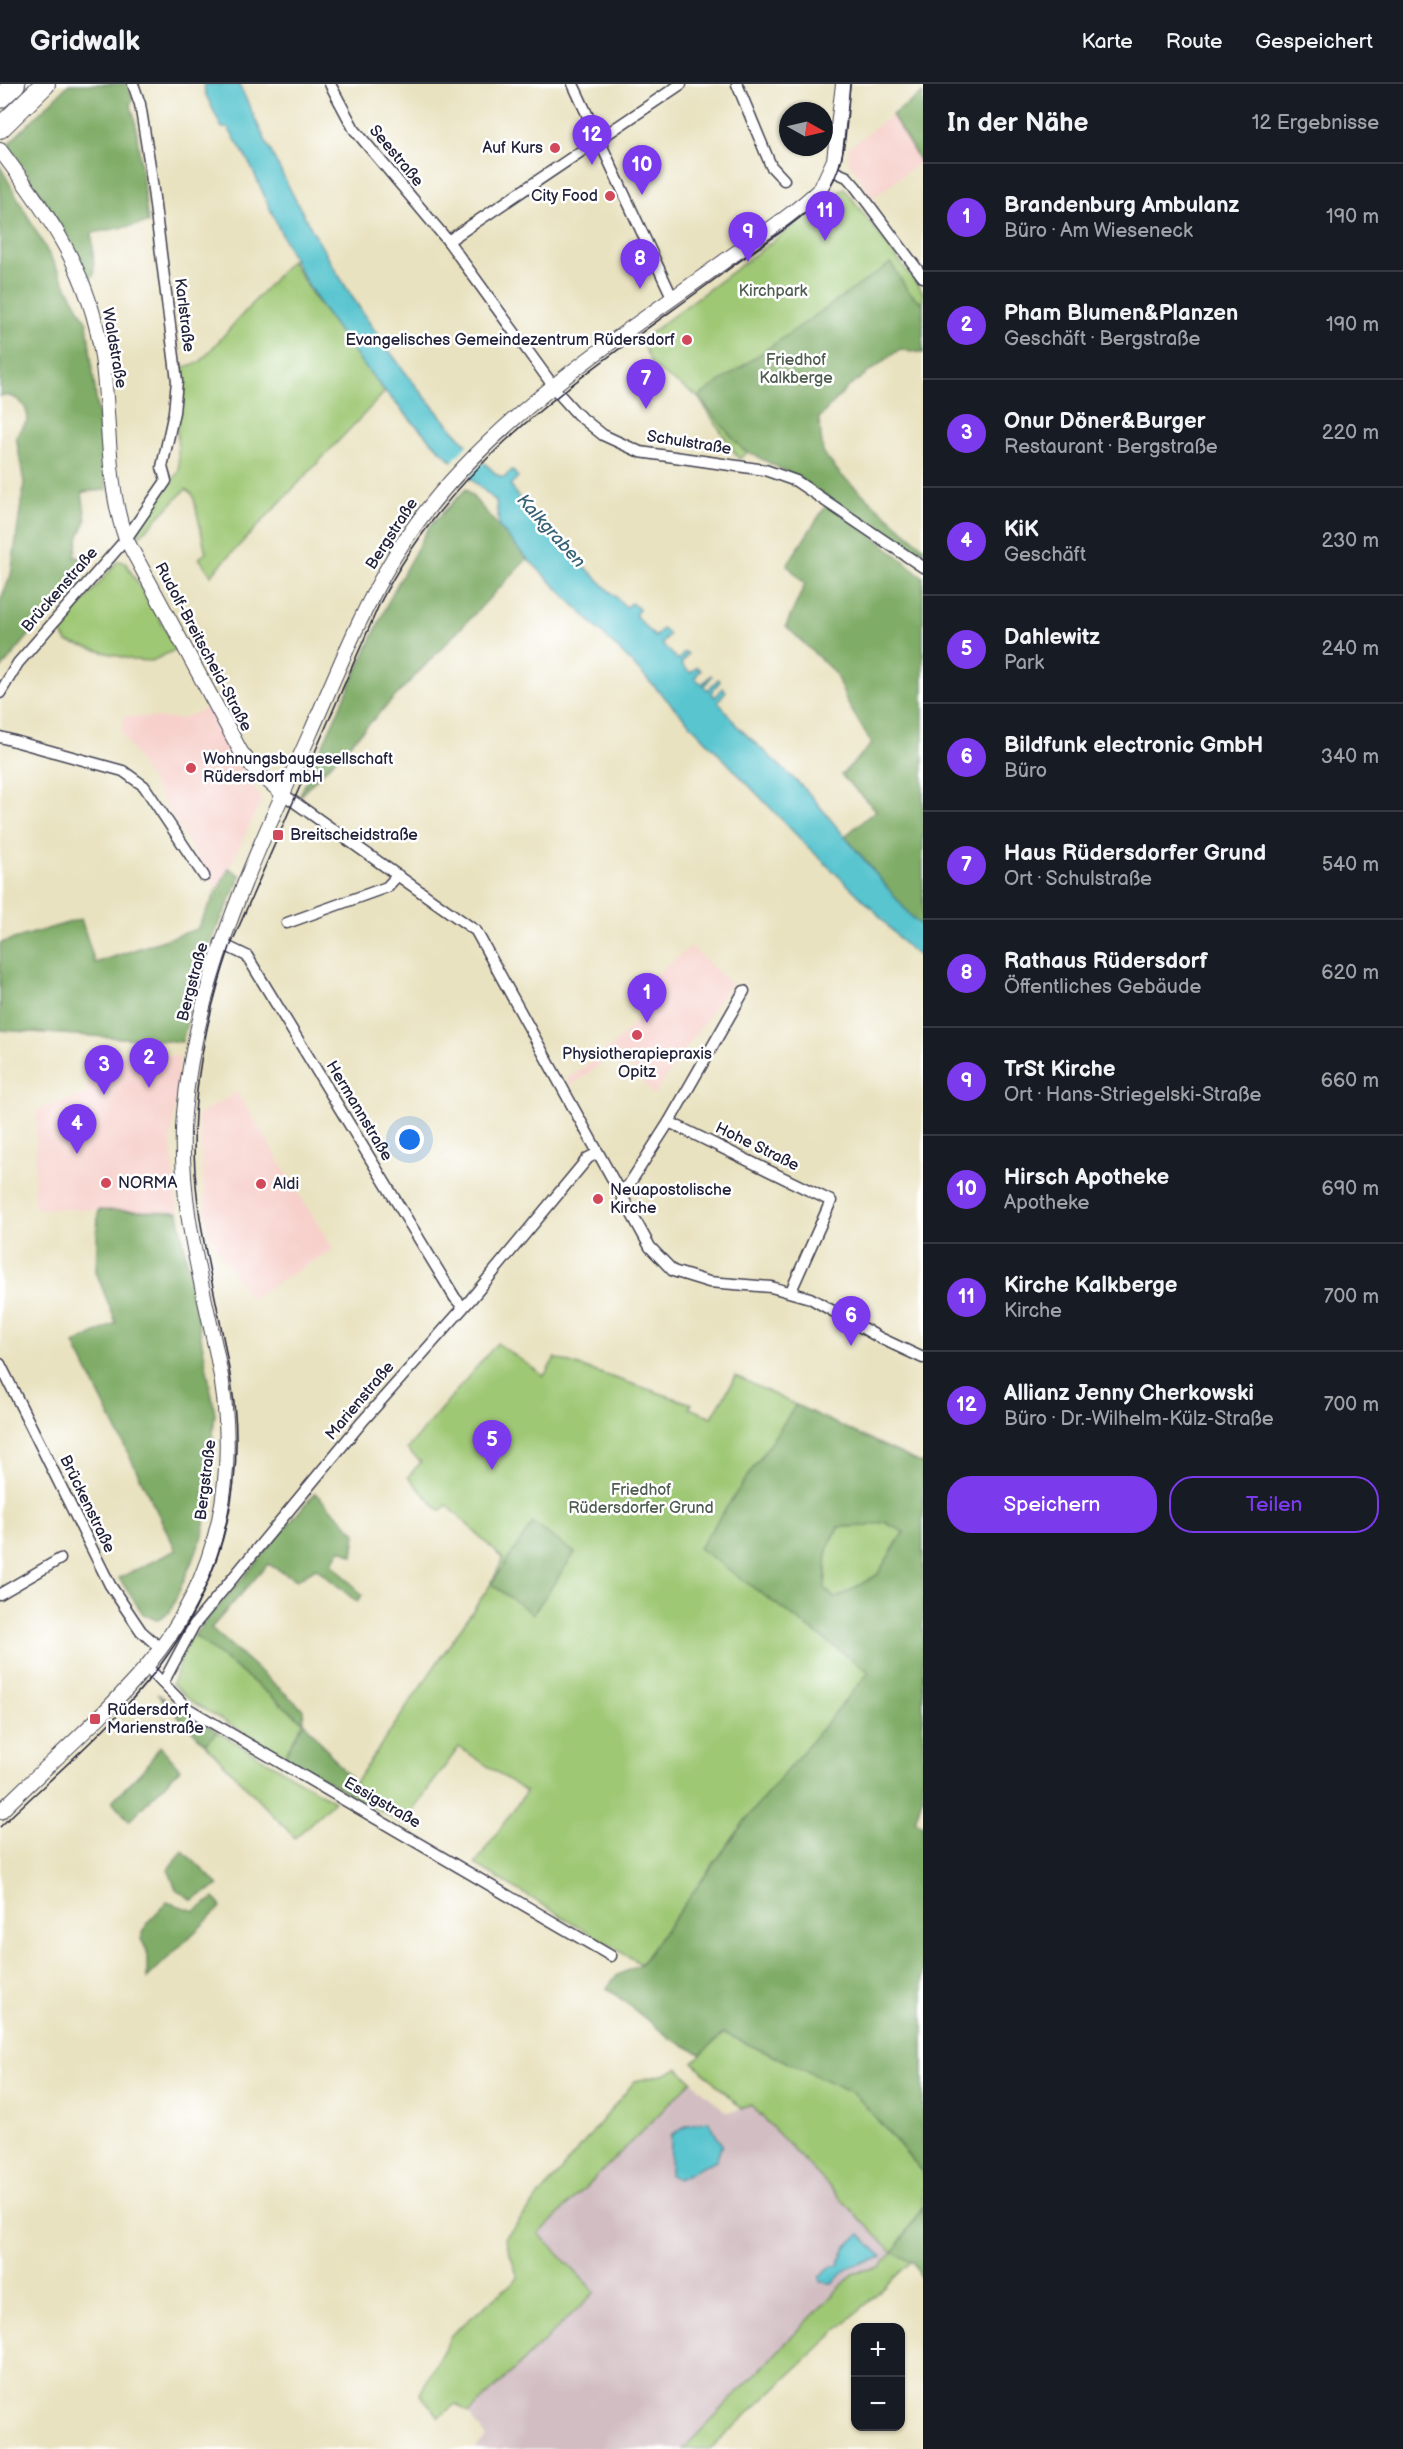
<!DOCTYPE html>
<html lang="de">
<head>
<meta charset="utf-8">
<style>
	body { margin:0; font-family:"Balsamiq Sans",sans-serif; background:#242831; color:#f1f3f6 }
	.controls { position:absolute; right:18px; bottom:18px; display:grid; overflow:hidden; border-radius:12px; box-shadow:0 2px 4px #0004 }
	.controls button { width:54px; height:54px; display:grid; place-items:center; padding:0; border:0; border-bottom:2px solid #363941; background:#171b24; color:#f1f3f6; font:30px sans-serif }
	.compass { position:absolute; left:779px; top:18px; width:54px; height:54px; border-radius:50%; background:#171b24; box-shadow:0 2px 4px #0004; rotate:98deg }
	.you { position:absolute; left:410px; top:1056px; width:21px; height:21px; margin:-15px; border:4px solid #fff; border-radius:50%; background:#1a73e8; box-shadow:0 0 0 9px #1a73e833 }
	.badge { display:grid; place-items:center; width:39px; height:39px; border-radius:50%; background:#7c3aed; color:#fff; font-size:20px; font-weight:700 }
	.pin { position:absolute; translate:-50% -50px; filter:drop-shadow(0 2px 3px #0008) }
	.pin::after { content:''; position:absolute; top:32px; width:21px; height:18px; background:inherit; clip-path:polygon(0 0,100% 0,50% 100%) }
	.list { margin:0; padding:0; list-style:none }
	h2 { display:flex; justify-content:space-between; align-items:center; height:78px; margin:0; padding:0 24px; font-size:26px }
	h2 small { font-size:20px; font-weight:400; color:#9ea1a6 }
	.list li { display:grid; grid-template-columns:39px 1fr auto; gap:18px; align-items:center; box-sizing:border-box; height:108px; padding:0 24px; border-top:2px solid #363941 }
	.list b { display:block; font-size:22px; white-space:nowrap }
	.list p { margin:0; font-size:20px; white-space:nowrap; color:#9ea1a6 }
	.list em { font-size:20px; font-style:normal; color:#9ea1a6 }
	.actions { display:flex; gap:12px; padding:18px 24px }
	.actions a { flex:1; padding:14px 0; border:2px solid #7c3aed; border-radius:24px; text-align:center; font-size:21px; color:#7c3aed }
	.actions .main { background:#7c3aed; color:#fff }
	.map { position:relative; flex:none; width:923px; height:2365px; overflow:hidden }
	header { display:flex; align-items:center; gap:36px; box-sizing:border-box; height:84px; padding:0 30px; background:#171b24; border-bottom:2px solid #363941 }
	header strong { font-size:28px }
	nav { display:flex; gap:33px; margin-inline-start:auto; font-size:21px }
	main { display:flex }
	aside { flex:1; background:#171b24 }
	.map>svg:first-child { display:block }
</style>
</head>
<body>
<header>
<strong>Gridwalk</strong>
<nav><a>Karte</a><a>Route</a><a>Gespeichert</a></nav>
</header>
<main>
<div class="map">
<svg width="923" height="2365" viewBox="0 0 923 2365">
	<rect width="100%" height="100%" fill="#fff"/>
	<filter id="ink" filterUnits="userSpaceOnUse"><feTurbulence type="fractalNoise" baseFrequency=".0167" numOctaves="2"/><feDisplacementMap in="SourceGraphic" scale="12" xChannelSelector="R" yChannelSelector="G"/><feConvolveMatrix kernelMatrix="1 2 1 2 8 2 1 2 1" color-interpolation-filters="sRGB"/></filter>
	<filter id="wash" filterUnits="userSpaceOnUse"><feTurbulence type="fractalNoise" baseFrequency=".008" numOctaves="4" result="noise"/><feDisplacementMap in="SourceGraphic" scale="24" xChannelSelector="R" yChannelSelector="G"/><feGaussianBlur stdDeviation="1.35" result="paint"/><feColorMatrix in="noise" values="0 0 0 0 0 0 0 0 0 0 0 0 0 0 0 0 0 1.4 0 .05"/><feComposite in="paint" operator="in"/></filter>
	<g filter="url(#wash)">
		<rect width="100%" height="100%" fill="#e9e2c0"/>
		<g fill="#f7d0cb">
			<path d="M 892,31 L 920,78 L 873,114 L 848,76 L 848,64 Z"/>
			<path d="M 207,624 L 240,685 L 262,715 L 218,807 L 121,648 L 125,632 L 181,635 Z"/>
			<path d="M 691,863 L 731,900 L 654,1011 L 619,970 L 614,970 L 571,1002 L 567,995 L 614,961 L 641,932 L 626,914 Z"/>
			<path d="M 87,968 L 180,972 L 171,1057 L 178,1128 L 34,1124 L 37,1026 L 88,1009 Z"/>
			<path d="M 237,1008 L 333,1165 L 250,1215 L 208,1150 L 198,1031 Z"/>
		</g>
		<path fill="#d2bec2" d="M 692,1997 L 726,2028 L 742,2025 L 750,2020 L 893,2169 L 880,2183 L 855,2188 L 683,2365 L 475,2365 L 486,2354 L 469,2329 L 595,2208 L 539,2150 Z"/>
		<g fill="#9fc874" stroke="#607558" stroke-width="1.5">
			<path d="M 844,104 L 923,208 L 923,236 L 739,375 L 698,313 L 653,283 L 641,256 Z"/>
			<path d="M 291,176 L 317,218 L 385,308 L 211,491 L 199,474 L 206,469 L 193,411 L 186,405 L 140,452 L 137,447 L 179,387 L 177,348 L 181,284 L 200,278 Z"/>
			<path d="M 118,477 L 125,478 L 177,565 L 152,577 L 133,576 L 67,558 L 60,546 Z"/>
			<path d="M 497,1259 L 544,1292 L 555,1274 L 692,1320 L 689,1324 L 712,1333 L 736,1292 L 796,1321 L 700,1464 L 870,1588 L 747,1734 L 641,1880 L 475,1780 L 526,1708 L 459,1663 L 403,1740 L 348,1709 L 491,1500 L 503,1475 L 447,1421 L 440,1427 L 408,1393 L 421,1378 L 407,1365 Z"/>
			<path d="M 884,1438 L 904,1447 L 877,1491 L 836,1515 L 825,1505 L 827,1466 L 839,1443 L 867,1442 Z"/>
			<path d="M 194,1551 L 304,1638 L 284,1672 L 192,1618 L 172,1600 L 189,1555 Z"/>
			<path d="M 218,1648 L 334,1717 L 295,1754 L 205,1660 Z"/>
			<path d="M 724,1949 L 854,2009 L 923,2088 L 923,2122 L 893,2168 L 912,2177 L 710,2365 L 683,2365 L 855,2188 L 880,2183 L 893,2169 L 750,2020 L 742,2025 L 693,1978 Z"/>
			<path d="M 678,1984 L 692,1997 L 539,2150 L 595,2208 L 469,2329 L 456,2320 L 439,2333 L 420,2310 L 452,2250 L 518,2194 L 505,2154 L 635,1997 L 666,1990 Z"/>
		</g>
		<g fill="#7fac66" stroke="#506750" stroke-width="1.5" fill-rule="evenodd">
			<path d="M 69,0 L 127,0 L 133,17 L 130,19 L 135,35 L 148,139 L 92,149 L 94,189 L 88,200 L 69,155 L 8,60 Z"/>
			<path d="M 923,9 L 923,83 L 892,31 Z"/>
			<path d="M 0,82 L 87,239 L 107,406 L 82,408 L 86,437 L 79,452 L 75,473 L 94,474 L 0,586 L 0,517 L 11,491 L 24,399 L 16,352 L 28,336 C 27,319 16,310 0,312 Z"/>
			<path d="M 891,179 L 907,206 L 923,220 L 923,269 L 900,265 L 846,305 L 819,334 L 823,369 L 841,391 L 923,463 L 923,476 L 797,393 L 742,365 L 698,313 Z"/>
			<path d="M 466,405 L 527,475 L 299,713 L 393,508 L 429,443 Z"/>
			<path d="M 827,420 L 882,459 L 923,493 L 923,842 L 914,836 L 845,752 L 876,726 L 841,691 L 872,660 L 848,620 L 835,589 L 786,542 L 805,500 L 787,481 Z"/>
			<path d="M 229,784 L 241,792 L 205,871 L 182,958 L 0,946 L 0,859 L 81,835 L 95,879 L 197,845 Z"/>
			<path d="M 98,1126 L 178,1128 L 215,1329 L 203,1452 L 170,1528 L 156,1536 L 143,1530 L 119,1494 L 176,1466 L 74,1260 L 116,1239 L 96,1188 Z"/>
			<path d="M 796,1321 L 923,1380 L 923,1712 L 915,1737 L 923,1742 L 923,2088 L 854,2009 L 724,1949 L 701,1970 L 670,1954 L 607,1904 L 616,1892 L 641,1880 L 747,1734 L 869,1588 L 699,1464 ZM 884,1438 L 904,1448 L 877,1491 L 835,1515 L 825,1505 L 827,1466 L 838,1443 L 867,1442 Z"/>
			<path d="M 315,1409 L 356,1449 L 353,1472 L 341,1465 L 332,1479 L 362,1511 L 357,1518 L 316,1484 L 297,1496 L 268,1480 L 211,1544 L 303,1625 L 304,1638 L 355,1700 L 348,1709 L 284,1672 L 304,1638 L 194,1551 Z"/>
			<path d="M 533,1439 L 575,1469 L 533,1530 L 491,1500 Z"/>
			<path d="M 157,1610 L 218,1648 L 205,1660 Z"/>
			<path d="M 160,1662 L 180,1685 L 129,1737 L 112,1717 L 146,1683 Z"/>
			<path d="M 183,1767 L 219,1801 L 192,1816 L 176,1805 L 168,1785 Z"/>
			<path d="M 214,1814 L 221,1823 L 147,1894 L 147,1867 L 141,1855 L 147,1839 L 167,1818 L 195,1827 Z"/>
			<path d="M 923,2122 L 923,2197 L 912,2177 L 893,2169 Z"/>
		</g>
		<g fill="#58c5cf" stroke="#3d7485" stroke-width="1.5">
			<path d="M 204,0 L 239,0 C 304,144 382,281 497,391 L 504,394 L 512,386 L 518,393 L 510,401 L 529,428 L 626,523 L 631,519 L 639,525 L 635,531 L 655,553 L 662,545 L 669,550 L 662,560 L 678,576 L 685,568 L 688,570 L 681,580 L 690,589 L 697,583 L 700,586 L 695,594 L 702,600 L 711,591 L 712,592 L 704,602 L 708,606 L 718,595 L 720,597 L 711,609 L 715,613 L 723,604 L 726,607 L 718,617 L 737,642 L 807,707 L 914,836 L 923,842 L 923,875 L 904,860 L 874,826 L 808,763 L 625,572 L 523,470 L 499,443 L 496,417 C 421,353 354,280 304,194 C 284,160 270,123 253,87 C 247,72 236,58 228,44 L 222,44 L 205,9 Z"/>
			<path d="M 709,2037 L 722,2061 L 716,2076 L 678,2095 L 670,2091 L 671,2052 L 688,2041 Z"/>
			<path d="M 860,2150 L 882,2173 C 857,2183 853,2175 833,2199 L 820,2198 L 820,2192 L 829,2184 L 838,2181 L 846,2163 Z"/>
		</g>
		<path fill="#e9e2c0" d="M 470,358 L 486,376 L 467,396 L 449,381 Z"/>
	</g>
	<g filter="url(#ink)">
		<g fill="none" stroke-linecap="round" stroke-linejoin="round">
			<defs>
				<g id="minor">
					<path d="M 330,0 L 354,45 L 448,157 L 559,310 L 577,330 L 603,351 L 640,368 L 765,386 L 796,397 L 923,483"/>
					<path d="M 573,0 L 673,215"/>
					<path d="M 737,0 L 771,82 L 784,96"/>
					<path d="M 831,86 L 847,93 L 855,102 L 923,193"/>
					<path d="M 448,157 L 681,0"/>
					<path d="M 0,609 L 18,579 L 126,455 L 166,397 L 162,383 L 174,328 L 177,297 L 150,82 L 140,20 L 133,0"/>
					<path d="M 0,653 L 123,687 L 144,702 L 204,792"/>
					<path d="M 283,710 L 476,847 L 650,1163 L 673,1187 L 709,1198 L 771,1203 L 810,1214 L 880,1254 L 923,1274"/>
					<path d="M 287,839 L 387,803 L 398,791"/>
					<path d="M 220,859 L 247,872 L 455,1214 L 462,1222"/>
					<path d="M 669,1038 L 831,1117 L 791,1207"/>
					<path d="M 620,1106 L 628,1102 L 669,1038 L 744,907"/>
					<path d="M 0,1280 L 110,1501 L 141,1547 L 160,1564"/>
					<path d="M 0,1510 L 60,1475"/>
					<path d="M 147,1583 L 187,1624 L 611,1872"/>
					<path d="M 163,1599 L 194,1541 L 362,1338 L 471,1215 L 588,1074 L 598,1069"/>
				</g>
				<g id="tertiary">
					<path d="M 0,66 C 49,131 91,190 102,273 C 110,329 106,402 126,455 L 241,668 L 256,687 L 283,710"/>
					<path d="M 0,1728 C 48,1680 102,1635 146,1583 C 222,1493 241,1384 217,1271 C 200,1191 177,1112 184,1029 C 196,894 255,772 310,650 C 336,591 360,529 394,473 C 471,347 602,266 719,181 C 753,156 791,133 821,104 L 834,76 L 843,0"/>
				</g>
				<g id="motorway">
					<path d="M 0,14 L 15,0"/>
					<path d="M 0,44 L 45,0"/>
				</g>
			</defs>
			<use href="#minor" stroke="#403f4f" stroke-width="13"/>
			<use href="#tertiary" stroke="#403f4f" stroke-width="16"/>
			<use href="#motorway" stroke="#403f4f" stroke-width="22"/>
			<use href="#minor" stroke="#fff" stroke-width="10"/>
			<use href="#tertiary" stroke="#fff" stroke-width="14"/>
			<use href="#motorway" stroke="#fff" stroke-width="20"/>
			<path stroke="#22223b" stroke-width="1.5" d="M 0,1743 C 60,1685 137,1623 180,1552 C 223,1482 243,1401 234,1319 C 225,1241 200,1166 195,1088 C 190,1010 205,936 230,863 L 379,521 C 454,371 591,287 722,190 C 755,165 794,142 823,113 C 848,83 846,37 850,0"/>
		</g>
	</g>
	<g fill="#d1495b" stroke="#fff" stroke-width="2">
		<circle cx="555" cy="64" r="6"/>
		<circle cx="610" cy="112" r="6"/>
		<circle cx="687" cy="256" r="6"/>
		<circle cx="191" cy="684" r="6"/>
		<rect x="272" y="745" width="12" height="12" rx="3"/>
		<circle cx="637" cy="951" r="6"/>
		<circle cx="106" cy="1099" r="6"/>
		<circle cx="261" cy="1100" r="6"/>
		<circle cx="598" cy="1115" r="6"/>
		<rect x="89" y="1629" width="12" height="12" rx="3"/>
	</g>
	<g text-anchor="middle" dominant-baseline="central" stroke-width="5" stroke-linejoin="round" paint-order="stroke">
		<g font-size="16" fill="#22223b" stroke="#fff" text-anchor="start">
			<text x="543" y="64" text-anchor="end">Auf Kurs</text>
			<text x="598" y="112" text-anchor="end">City Food</text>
			<text x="675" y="256" text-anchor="end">Evangelisches Gemeindezentrum Rüdersdorf</text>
			<text x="203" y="675">Wohnungsbaugesellschaft<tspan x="203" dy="18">Rüdersdorf mbH</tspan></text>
			<text x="290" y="751">Breitscheidstraße</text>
			<text x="637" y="970" text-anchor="middle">Physiotherapiepraxis<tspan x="637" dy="18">Opitz</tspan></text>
			<text x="118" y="1099">NORMA</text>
			<text x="273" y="1100">Aldi</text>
			<text x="610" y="1106">Neuapostolische<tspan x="610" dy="18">Kirche</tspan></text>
			<text x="107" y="1626">Rüdersdorf,<tspan x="107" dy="18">Marienstraße</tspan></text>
		</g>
		<g font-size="16" fill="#22223b" stroke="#fff">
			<text transform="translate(396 72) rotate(50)">Seestraße</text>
			<text transform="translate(184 231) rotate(83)">Karlstraße</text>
			<text transform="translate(114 264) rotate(80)">Waldstraße</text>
			<text transform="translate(689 359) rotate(9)">Schulstraße</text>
			<text transform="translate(392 450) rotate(-57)">Bergstraße</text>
			<text transform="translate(60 506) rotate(-49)">Brückenstraße</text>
			<text transform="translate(203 563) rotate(62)">Rudolf-Breitscheid-Straße</text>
			<text transform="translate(193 898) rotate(-75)">Bergstraße</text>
			<text transform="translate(359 1027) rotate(59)">Hermannstraße</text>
			<text transform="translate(757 1063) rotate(26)">Hohe Straße</text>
			<text transform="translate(360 1317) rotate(-50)">Marienstraße</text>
			<text transform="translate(206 1396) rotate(-83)">Bergstraße</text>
			<text transform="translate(87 1420) rotate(64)">Brückenstraße</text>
			<text transform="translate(382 1719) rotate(30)">Essigstraße</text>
		</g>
		<g font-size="16" fill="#4e5c4f" stroke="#fff">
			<text x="773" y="207">Kirchpark</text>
			<text x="796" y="276">Friedhof<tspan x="796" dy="18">Kalkberge</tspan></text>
			<text x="641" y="1406">Friedhof<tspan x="641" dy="18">Rüdersdorfer Grund</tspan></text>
		</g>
		<g font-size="18" font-style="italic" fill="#386376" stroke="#fff">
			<text transform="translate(551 447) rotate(48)">Kalkgraben</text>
		</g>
	</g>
</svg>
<div class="controls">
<button>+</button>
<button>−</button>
</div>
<svg class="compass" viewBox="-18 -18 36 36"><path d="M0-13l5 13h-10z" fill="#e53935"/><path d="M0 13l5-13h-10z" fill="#9ea1a6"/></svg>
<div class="you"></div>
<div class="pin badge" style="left:647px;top:939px">1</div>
<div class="pin badge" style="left:149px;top:1004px">2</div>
<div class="pin badge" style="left:104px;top:1011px">3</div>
<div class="pin badge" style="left:77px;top:1070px">4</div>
<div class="pin badge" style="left:492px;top:1386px">5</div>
<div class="pin badge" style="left:851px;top:1262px">6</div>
<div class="pin badge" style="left:646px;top:325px">7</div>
<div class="pin badge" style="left:640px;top:205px">8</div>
<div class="pin badge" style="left:748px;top:178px">9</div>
<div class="pin badge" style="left:642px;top:111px">10</div>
<div class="pin badge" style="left:825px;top:157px">11</div>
<div class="pin badge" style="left:592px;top:81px">12</div>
</div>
<aside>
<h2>In der Nähe<small>12 Ergebnisse</small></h2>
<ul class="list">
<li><span class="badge">1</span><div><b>Brandenburg Ambulanz</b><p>Büro · Am Wieseneck</p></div><em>190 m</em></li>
<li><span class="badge">2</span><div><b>Pham Blumen&amp;Planzen</b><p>Geschäft · Bergstraße</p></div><em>190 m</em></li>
<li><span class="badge">3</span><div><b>Onur Döner&amp;Burger</b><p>Restaurant · Bergstraße</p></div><em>220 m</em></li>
<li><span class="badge">4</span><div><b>KiK</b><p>Geschäft</p></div><em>230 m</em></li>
<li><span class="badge">5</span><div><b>Dahlewitz</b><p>Park</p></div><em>240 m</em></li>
<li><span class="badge">6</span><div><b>Bildfunk electronic GmbH</b><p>Büro</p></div><em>340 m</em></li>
<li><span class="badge">7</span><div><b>Haus Rüdersdorfer Grund</b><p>Ort · Schulstraße</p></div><em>540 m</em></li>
<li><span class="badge">8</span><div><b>Rathaus Rüdersdorf</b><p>Öffentliches Gebäude</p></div><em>620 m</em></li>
<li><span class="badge">9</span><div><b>TrSt Kirche</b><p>Ort · Hans-Striegelski-Straße</p></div><em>660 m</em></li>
<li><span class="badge">10</span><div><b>Hirsch Apotheke</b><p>Apotheke</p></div><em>690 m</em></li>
<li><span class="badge">11</span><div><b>Kirche Kalkberge</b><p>Kirche</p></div><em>700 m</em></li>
<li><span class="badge">12</span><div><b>Allianz Jenny Cherkowski</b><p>Büro · Dr.-Wilhelm-Külz-Straße</p></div><em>700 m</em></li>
</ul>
<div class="actions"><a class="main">Speichern</a><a>Teilen</a></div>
</aside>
</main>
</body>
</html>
